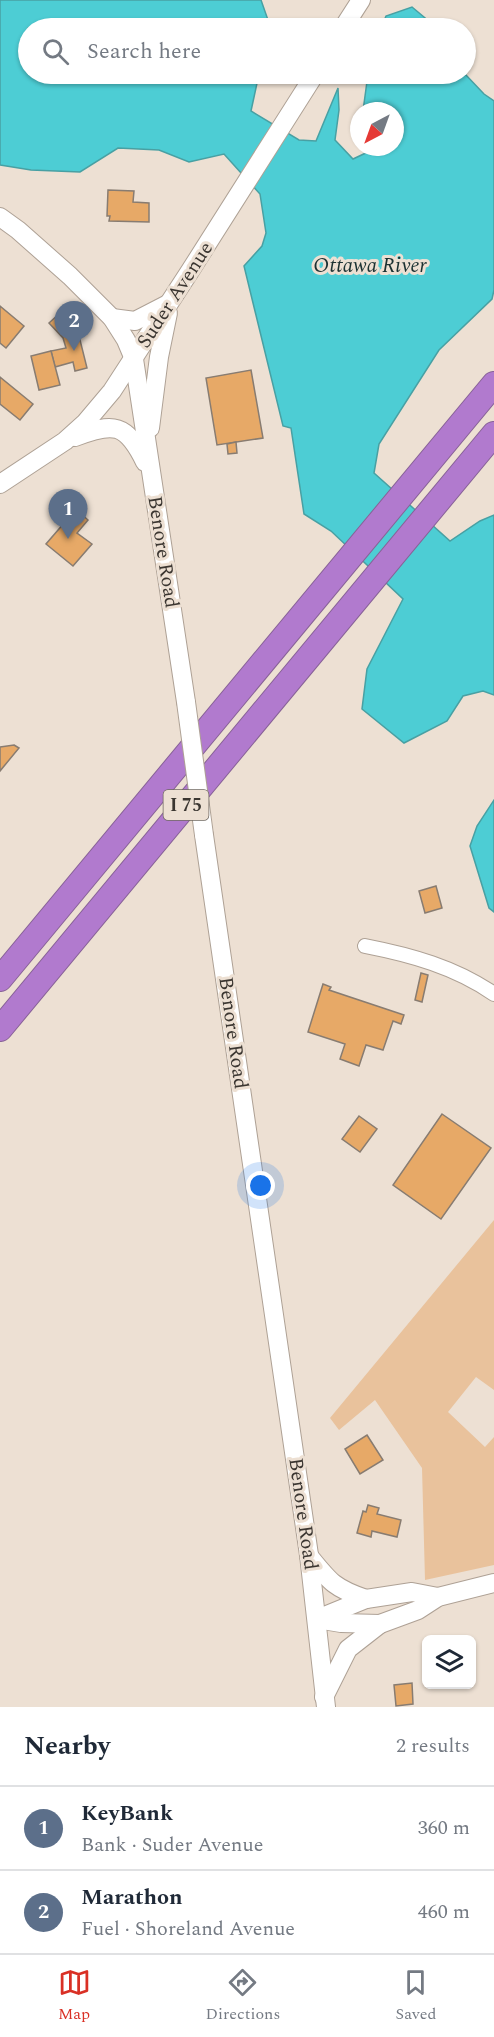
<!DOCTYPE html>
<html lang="en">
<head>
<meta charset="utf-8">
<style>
	body { margin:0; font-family:Spectral,serif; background:#f2f2f3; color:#1f2937 }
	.controls { position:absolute; right:18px; bottom:18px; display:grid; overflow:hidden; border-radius:9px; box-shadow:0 2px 4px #0004 }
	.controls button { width:54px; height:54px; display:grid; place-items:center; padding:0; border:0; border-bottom:2px solid #e0e1e3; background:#fff; color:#1f2937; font:30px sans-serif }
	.compass { position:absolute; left:350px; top:102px; width:54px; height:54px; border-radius:50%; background:#fff; box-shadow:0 2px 4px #0004; rotate:221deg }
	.you { position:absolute; left:261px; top:1186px; width:21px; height:21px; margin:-15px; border:4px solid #fff; border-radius:50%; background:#1a73e8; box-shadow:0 0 0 9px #1a73e833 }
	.badge { display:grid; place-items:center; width:39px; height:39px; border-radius:50%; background:#d93025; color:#fff; font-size:20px; font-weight:700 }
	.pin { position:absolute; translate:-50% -50px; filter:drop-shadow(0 2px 3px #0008) }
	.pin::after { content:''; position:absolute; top:32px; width:21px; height:18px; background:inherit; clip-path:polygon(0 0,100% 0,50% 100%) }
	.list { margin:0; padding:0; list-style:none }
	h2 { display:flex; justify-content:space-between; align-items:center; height:78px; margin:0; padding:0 24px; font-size:26px }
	h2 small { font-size:20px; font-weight:400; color:#747a83 }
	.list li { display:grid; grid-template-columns:39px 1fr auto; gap:18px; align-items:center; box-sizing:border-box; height:84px; padding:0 24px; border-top:2px solid #e0e1e3 }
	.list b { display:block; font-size:22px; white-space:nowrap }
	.list p { margin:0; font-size:20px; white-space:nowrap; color:#747a83 }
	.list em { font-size:20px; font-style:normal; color:#747a83 }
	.icon { flex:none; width:33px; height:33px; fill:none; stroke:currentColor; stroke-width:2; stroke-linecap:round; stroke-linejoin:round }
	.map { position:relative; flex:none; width:494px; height:1707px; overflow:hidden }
	.search { position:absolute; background:#fff; box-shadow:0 2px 4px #0004; left:18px; right:18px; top:18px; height:66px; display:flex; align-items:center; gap:15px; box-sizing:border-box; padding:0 21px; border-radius:33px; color:#747a83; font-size:22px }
	.sheet { height:246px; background:#fff }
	nav { display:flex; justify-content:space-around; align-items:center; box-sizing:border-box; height:84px; border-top:2px solid #e0e1e3; background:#fff; font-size:16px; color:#747a83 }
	nav a { display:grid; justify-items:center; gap:3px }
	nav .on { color:#d93025 }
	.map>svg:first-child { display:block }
</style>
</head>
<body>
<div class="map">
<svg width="494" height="1707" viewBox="0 0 494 1707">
	<rect width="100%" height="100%" fill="#ede0d3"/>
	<path fill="#e9c29c" d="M 494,1220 L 494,1390 L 476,1377 L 448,1412 L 485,1447 L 494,1437 L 494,1565 L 425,1580 L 422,1468 L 375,1400 L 339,1430 L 330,1418 Z"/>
	<g fill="#4dcdd4" stroke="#48a0a3" stroke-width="1.5">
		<path d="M 0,0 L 261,0 L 268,20 L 267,28 L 28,28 L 28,74 L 259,74 L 251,111 L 299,140 L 316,141 L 338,88 L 339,110 L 335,140 L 353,159 L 370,151 L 369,147 L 395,147 L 395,111 L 363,111 L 368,74 L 465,74 L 484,94 L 494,101 L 494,290 L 492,299 L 439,350 L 379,444 L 374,473 L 450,541 L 480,521 L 494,515 L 494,695 L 483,691 L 463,696 L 447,721 L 404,743 L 362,709 L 367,669 L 403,599 L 331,531 L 304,514 L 291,428 L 283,426 L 244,266 L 262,246 L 266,233 L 260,194 L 224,154 L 189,162 L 159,150 L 118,148 L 80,172 L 31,170 L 0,165 Z"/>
		<path d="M 412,7 L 437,28 L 381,28 L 386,16 Z"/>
		<path d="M 494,800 L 494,912 L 489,908 L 470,846 L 477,826 Z"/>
	</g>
	<g fill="#e7a967" stroke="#887c71" stroke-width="1.5">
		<path d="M 108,190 L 134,191 L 133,202 L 149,203 L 149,222 L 109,221 L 110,216 L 107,216 Z"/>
		<path d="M 0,306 L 24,326 L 6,348 L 0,343 Z"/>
		<path d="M 61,312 L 77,328 L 87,368 L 75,371 L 73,362 L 55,367 L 51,351 L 66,348 L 63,338 L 49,323 Z"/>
		<path d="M 51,351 L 60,385 L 39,390 L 31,356 Z"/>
		<path d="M 251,370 L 263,438 L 217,445 L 206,378 Z"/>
		<path d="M 0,377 L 33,404 L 20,420 L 0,404 Z"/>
		<path d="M 236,442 L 237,453 L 228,454 L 227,444 Z"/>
		<path d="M 79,512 L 88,520 L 77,533 L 92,544 L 73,566 L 46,544 L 65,522 L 68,526 Z"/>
		<path d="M 14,745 L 19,748 L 0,771 L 0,747 Z"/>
		<path d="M 436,886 L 442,908 L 425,913 L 419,891 Z"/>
		<path d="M 421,973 L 428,975 L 422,1002 L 415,1000 Z"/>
		<path d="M 323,984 L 331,987 L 329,990 L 404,1015 L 401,1024 L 393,1021 L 383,1050 L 366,1045 L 359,1066 L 340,1059 L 345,1044 L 308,1032 Z"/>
		<path d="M 442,1114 L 491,1148 L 441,1219 L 393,1185 Z"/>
		<path d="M 359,1116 L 377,1129 L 360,1152 L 342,1139 Z"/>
		<path d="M 367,1435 L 383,1460 L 360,1474 L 345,1449 Z"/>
		<path d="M 368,1505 L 379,1508 L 377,1514 L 401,1520 L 397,1537 L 372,1531 L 371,1537 L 357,1533 L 363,1511 L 366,1512 Z"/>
		<path d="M 412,1683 L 413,1704 L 396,1706 L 394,1685 Z"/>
	</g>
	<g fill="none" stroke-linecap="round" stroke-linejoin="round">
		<defs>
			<path id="street" d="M 365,946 C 411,955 455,967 494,994"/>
			<g id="secondary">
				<path d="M 343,28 L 361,0"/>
				<path d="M 0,217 L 18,230 L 70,276 L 112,318 L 126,340 L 134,359 L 186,702"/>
				<path d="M 112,318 L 135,321 L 168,304"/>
				<path d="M 150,428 L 159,357 L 168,313"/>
				<path d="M 75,437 C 114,422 126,423 145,462"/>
				<path d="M 0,484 L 65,441 L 85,423 L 112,391 L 190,271 L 315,74"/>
				<path d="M 204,835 L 309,1555 L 326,1707"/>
				<path d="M 309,1556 C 330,1582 334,1588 366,1599"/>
				<path d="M 317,1619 L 341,1623 L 380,1624 L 418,1610 L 438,1597 L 494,1583"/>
				<path d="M 317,1619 L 366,1599 L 412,1592 L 438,1597"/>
				<path d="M 324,1697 L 348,1649 L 380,1624"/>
			</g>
			<g id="highway">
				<path d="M 0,979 L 494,384"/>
				<path d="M 0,1029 L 494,434"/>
			</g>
		</defs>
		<use href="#street" stroke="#aea195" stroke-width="16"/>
		<use href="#secondary" stroke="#aea195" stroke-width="20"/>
		<use href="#highway" stroke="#886297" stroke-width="26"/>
		<use href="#street" stroke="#fff" stroke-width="14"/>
		<use href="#secondary" stroke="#fff" stroke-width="18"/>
		<use href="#highway" stroke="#b17ace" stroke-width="24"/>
		<defs>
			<path id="secondary-bridge" d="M 186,702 L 204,835"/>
		</defs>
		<use href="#secondary-bridge" stroke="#aea195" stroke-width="20" stroke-linecap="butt"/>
		<use href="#secondary-bridge" stroke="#fff" stroke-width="18"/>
	</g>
	<g text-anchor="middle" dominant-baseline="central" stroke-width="6" stroke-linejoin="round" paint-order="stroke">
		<rect fill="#ede0d3" stroke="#706962" stroke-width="1.5" x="163.5" y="790" width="45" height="30" rx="4.5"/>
		<g font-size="18" font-weight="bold" fill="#3b3631">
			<text x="186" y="805">I 75</text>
		</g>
		<g font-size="20" fill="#3b3631" stroke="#ede0d3">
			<text transform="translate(175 295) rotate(-57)">Suder Avenue</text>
			<text transform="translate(163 552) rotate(81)">Benore Road</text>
			<text transform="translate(233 1033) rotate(82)">Benore Road</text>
			<text transform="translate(303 1514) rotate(82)">Benore Road</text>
		</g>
		<g font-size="21" font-style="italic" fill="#1b3132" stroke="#ede0d3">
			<text x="370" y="266">Ottawa River</text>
		</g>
	</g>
</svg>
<div class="controls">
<button><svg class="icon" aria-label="layers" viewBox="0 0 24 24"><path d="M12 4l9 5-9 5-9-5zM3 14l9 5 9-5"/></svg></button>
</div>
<svg class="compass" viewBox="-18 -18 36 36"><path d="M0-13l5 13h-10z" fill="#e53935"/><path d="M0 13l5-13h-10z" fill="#747a83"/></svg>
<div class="you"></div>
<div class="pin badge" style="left:68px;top:539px;background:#5c6f8a">1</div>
<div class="pin badge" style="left:74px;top:351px;background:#5c6f8a">2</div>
<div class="search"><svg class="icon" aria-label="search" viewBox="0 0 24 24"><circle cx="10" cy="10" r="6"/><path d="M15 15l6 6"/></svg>Search here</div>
</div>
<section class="sheet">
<h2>Nearby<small>2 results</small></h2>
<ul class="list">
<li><span class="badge" style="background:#5c6f8a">1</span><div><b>KeyBank</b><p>Bank · Suder Avenue</p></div><em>360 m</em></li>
<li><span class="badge" style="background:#5c6f8a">2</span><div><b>Marathon</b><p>Fuel · Shoreland Avenue</p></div><em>460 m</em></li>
</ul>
</section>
<nav>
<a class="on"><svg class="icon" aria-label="map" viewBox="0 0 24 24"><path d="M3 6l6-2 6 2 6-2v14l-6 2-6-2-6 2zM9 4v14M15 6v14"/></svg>Map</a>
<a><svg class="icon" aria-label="directions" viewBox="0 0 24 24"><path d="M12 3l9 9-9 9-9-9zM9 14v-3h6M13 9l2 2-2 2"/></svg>Directions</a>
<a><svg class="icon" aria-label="saved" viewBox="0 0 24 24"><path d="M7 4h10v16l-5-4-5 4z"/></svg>Saved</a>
</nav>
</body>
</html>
